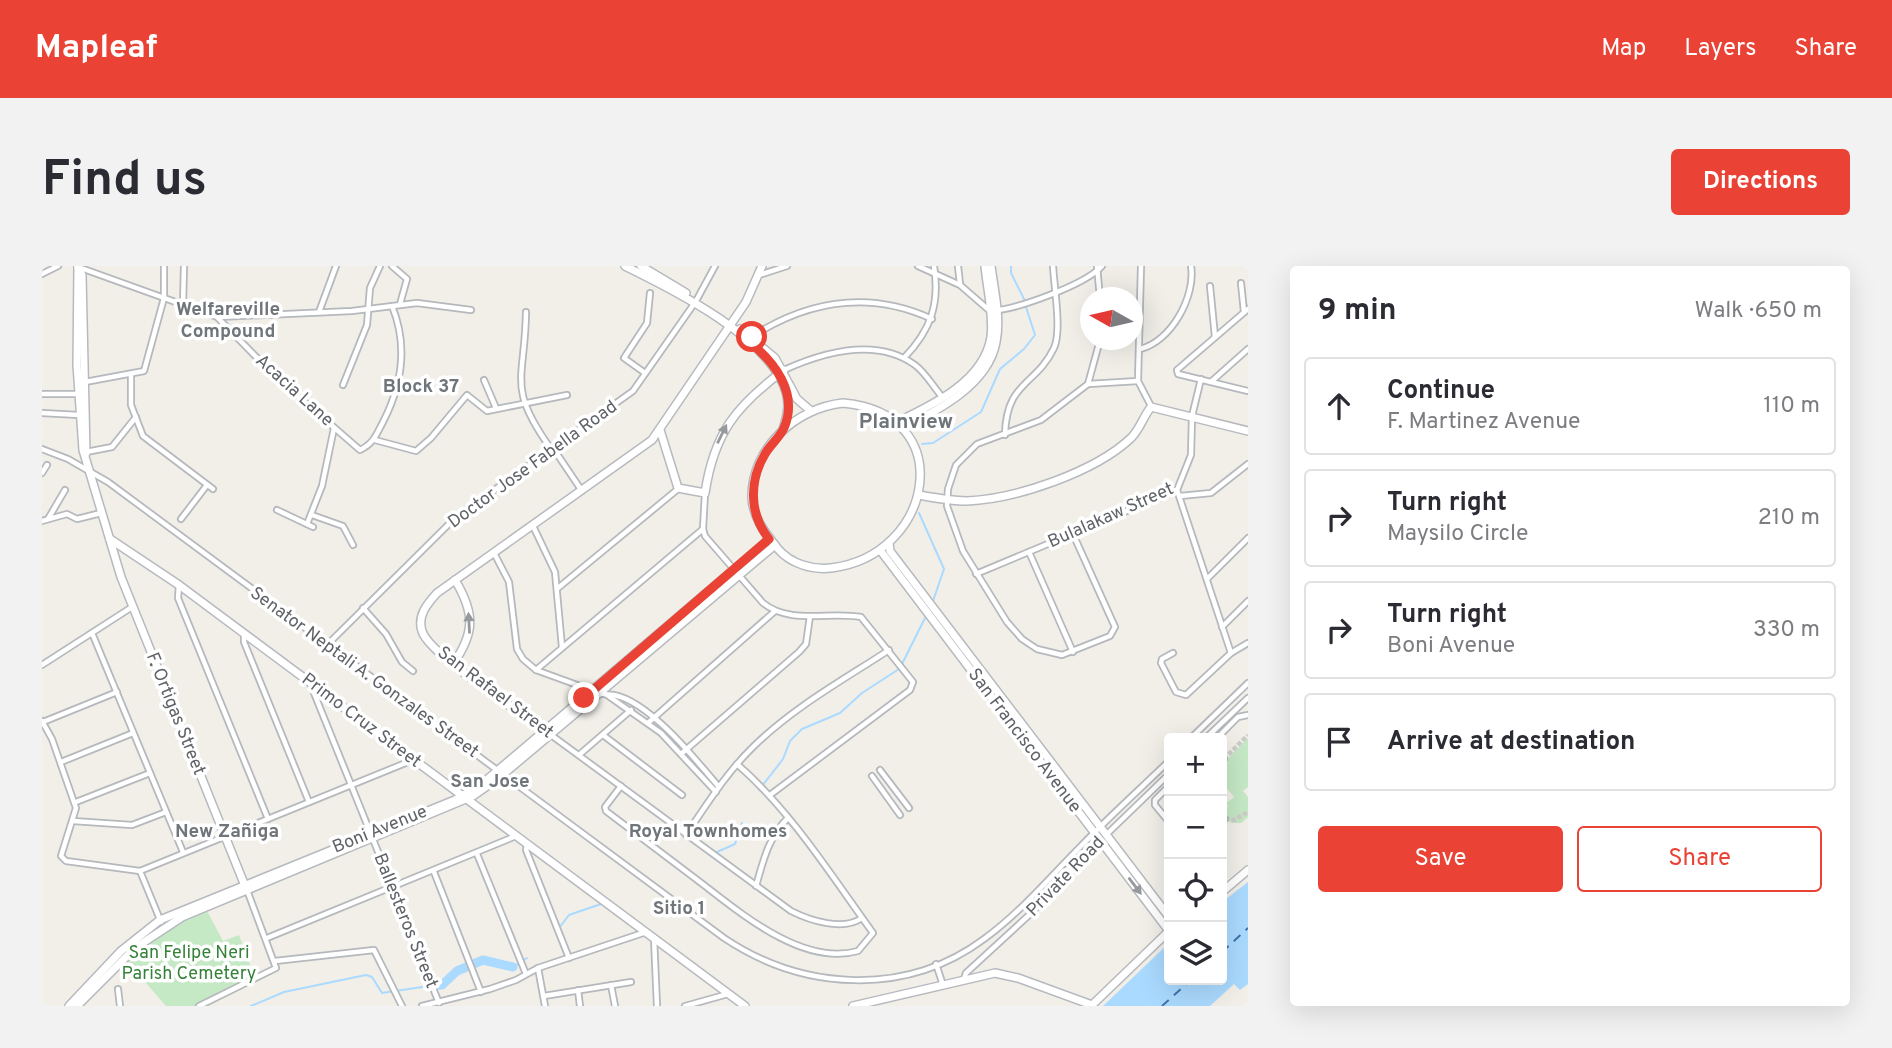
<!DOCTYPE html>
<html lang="en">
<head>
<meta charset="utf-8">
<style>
	body { margin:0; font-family:Overpass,sans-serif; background:#f2f2f3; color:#2b2b33 }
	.controls { position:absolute; right:21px; bottom:21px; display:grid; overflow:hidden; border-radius:7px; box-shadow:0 7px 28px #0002 }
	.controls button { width:63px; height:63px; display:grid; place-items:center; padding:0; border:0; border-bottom:2px solid #e1e1e2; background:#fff; color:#2b2b33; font:35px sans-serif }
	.compass { position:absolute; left:1038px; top:21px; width:63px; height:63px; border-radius:50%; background:#fff; box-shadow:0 7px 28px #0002; rotate:278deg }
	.stop { position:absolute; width:21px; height:21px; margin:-16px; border:5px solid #ea4335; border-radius:50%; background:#fff }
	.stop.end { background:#ea4335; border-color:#fff; box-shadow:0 2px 7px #0008 }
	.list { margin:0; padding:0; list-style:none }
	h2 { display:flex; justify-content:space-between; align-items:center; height:91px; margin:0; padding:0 28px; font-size:30px }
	h2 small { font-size:23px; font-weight:400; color:#7c7c81 }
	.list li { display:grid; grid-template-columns:46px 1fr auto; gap:21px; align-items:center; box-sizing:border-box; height:98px; margin:0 14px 14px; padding:0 14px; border:2px solid #e1e1e2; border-radius:7px }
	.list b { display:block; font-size:26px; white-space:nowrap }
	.list p { margin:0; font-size:23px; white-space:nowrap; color:#7c7c81 }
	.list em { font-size:23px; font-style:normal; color:#7c7c81 }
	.actions { display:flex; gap:14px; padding:21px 28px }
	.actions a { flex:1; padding:16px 0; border:2px solid #ea4335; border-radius:7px; text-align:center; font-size:24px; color:#ea4335 }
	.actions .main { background:#ea4335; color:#fff }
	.icon { flex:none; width:38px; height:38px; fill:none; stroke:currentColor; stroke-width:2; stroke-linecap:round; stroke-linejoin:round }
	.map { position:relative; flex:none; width:1206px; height:740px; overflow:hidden; border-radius:7px }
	header { display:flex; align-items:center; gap:42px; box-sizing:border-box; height:98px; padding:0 35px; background:#ea4335; color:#fff }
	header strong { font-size:33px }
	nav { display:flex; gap:38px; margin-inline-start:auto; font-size:24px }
	.intro { display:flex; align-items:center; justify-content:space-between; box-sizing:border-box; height:168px; padding:0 42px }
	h1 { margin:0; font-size:49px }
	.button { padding:18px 32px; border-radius:7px; background:#ea4335; color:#fff; font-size:24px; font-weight:700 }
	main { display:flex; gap:42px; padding:0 42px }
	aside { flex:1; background:#fff; border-radius:7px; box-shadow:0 7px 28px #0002 }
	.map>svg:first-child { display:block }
</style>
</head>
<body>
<header>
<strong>Mapleaf</strong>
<nav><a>Map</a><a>Layers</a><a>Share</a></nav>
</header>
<div class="intro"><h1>Find us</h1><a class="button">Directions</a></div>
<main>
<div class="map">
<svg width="1206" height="740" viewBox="0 0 1206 740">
	<rect width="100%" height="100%" fill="#f1efe8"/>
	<g fill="#c5e8c5">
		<path d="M 1206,472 L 1206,521 L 1201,525 L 1206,531 L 1206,551 L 1199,557 L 1189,557 L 1182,546 L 1186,540 L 1184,537 L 1192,531 L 1180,517 L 1180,499 Z"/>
		<path d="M 164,643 L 181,675 L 197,669 L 213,712 L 153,740 L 124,740 L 84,694 L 124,662 Z"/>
	</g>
	<path fill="#aadaff" d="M 1206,616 L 1206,718 L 1198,724 L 1192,718 L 1168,740 L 1061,740 L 1127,677 L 1127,714 L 1180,714 L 1180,636 Z"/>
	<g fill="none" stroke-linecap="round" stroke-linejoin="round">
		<g stroke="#aadaff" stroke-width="2">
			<path d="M 969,0 L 969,7 L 983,35"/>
			<path d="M 880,178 L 891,177 L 939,146 L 958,103 L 982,83 L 993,69 L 984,41"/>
			<path d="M 877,247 L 902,303 L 891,335"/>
			<path d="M 860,398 L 883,352"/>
			<path d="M 717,524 L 741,493 L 748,475 L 760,463 L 798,447 L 820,427 L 857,403"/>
			<path d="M 675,586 L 693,578 L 700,557"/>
			<path d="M 517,662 L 527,649 L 559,638"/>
			<path d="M 471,701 L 485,692"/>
			<path d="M 209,740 L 242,726 L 324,709 L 330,711 L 340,727 L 387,720"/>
		</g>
		<path stroke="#aadaff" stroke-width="9" d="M 395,719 L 400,719 L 415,705 L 441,694 L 471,701"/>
		<g stroke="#4174aa" stroke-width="2" stroke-dasharray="9 7" stroke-linecap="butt">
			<path d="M 1180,686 L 1206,662"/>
			<path d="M 1120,740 L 1149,714"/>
		</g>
		<g stroke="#ccccc8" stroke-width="4.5" stroke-dasharray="4.5 2" stroke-linecap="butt">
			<path d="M 1182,493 L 1206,469"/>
			<path d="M 1183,553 L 1192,554 L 1206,546"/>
		</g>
		<defs>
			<g id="street">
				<path d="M 350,0 L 365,13 L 358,38"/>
				<path d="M 876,0 L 918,19 L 948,45 C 973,44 1043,19 1060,0"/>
				<path d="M 916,0 L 918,18"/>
				<path d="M 1055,0 L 1058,32"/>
				<path d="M 1099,0 L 1096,115 L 1109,140"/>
				<path d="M 36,1 L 175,51 L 233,110 L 318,184 C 332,177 334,169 341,156 C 360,119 366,79 350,40"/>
				<path d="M 0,8 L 16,0"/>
				<path d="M 717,9 L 745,0"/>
				<path d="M 1199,17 L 1202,46"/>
				<path d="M 1168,20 L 1173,71"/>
				<path d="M 141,38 L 142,0"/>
				<path d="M 1206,43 L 1135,104 L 1136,108 L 1206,125"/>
				<path d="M 277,46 L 294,0"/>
				<path d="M 484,46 C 483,115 464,120 509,183"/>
				<path d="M 176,51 L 310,45 L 375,37 L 429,44"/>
				<path d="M 709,71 C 767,34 827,24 890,53"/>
				<path d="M 1098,83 C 1129,76 1154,30 1149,0"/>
				<path d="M 862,92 C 889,64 898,38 892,0"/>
				<path d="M 742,104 C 782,86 834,71 873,99 C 884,107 892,122 901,132"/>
				<path d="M 603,107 L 582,92 L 605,57 L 608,27"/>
				<path d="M 89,109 L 89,139 L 101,170 L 171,223"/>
				<path d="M 442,114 L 454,142"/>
				<path d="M 1170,115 L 1206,83"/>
				<path d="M 43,116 L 102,105 L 122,32 L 122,0"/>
				<path d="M 1046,118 L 1058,74"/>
				<path d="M 301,119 L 325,59 L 328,22 L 338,0"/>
				<path d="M 0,128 L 37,128"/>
				<path d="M 0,147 L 37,149"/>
				<path d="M 963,169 C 964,115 994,120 1012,82 C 1020,65 1012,20 1011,0"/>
				<path d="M 333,174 L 374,185 L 389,172 L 425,129 L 445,145 L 525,129"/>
				<path d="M 511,182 L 540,225"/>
				<path d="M 0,183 L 26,193 L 66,216 L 682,672 C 761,725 864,731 942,673 C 978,647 1008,611 1039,580 C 1067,551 1098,523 1127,495"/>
				<path d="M 44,186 L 70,181 L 94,151"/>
				<path d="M 0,207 L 5,199"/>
				<path d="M 1135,224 L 1189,387"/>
				<path d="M 663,227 L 661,263 L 663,270 L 721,337 C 748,359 788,345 819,351 L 871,416 L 868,424 L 728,529"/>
				<path d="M 1138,230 L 1169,227 L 1206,198"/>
				<path d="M 235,244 L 271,261"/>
				<path d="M 270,249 L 301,260 L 311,279"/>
				<path d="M 6,253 L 23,224"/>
				<path d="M 139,253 L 165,219"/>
				<path d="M 0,255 L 25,248 L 35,253 L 59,247"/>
				<path d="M 265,258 L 280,220 L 292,162"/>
				<path d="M 491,260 L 513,306 L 520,381"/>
				<path d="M 1031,268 L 1073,361 L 1068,370 L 1020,389 L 995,383 L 980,373 L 965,356 L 921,285 L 905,240 L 906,223 L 914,199 L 935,178 L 999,154 L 1046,118 L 1096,115"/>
				<path d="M 987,286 L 1031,386"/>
				<path d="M 452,287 L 467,316 L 475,383 L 481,393 L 494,404 L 549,424"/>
				<path d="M 934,308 L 1135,224 L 1149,189 L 1150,150 L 1159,113"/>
				<path d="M 1165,313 L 1206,272"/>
				<path d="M 137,319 L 136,332 L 226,553"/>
				<path d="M 516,322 L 636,223"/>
				<path d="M 321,342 L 344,368 L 360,396 L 371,405"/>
				<path d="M 1180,361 L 1206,335"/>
				<path d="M 50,367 L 141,586"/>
				<path d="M 202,368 L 202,376 L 267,536"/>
				<path d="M 285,379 L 413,252 L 591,125 L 654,35 L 673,0"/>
				<path d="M 1131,387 L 1120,393 L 1119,397 L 1134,426 L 1144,429 L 1189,387 L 1206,377"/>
				<path d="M 0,399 L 90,341"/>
				<path d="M 494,404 L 661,263"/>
				<path d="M 268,417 L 397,737"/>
				<path d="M 557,427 C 562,429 567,428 572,429 C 608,436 654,494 677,521"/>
				<path d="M 565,429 L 619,467 L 674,526"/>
				<path d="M 0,455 L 10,473 L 34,542 L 19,590 L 24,595 L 98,605 L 371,494"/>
				<path d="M 1,456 L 75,426"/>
				<path d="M 606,457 L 733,345"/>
				<path d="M 509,469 L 749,645 C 769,655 801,665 820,652"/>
				<path d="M 561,469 L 640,529"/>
				<path d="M 1149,472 L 1206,417"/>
				<path d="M 1164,472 L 1206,432"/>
				<path d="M 1175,472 L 1196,451 L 1206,449"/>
				<path d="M 639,488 L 757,386 L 764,378 L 768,350"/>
				<path d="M 537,489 L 589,444"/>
				<path d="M 1180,495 L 1182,493"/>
				<path d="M 19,496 L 91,467"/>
				<path d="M 838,504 L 867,542"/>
				<path d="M 830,510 L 858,549"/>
				<path d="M 579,520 L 563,541 L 564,545 C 594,568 624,590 654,613 C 695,644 759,701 816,685 L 831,667 C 789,609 749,545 695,498"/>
				<path d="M 1127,520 L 1113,534 L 1113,539 L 1127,556"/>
				<path d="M 34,536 L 108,507"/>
				<path d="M 1180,552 L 1183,553"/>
				<path d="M 31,555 L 90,559 L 124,546"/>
				<path d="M 1065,568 L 1127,508"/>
				<path d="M 644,569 C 665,538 685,506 712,480 C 752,441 801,414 847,384"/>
				<path d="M 485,579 L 484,584 L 527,692"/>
				<path d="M 435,588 L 484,708"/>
				<path d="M 98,605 L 119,656"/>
				<path d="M 392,606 L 439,726"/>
				<path d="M 714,620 C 721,595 727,570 746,552"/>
				<path d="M 225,672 L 474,570"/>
				<path d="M 612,672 L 615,740"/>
				<path d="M 233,695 L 332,684 L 360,740"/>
				<path d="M 894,698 L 901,719"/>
				<path d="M 496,702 L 503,740"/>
				<path d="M 922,713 L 924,707 L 986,650 L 1059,575"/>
				<path d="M 569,719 L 573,740"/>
				<path d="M 76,723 L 78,740"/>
				<path d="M 536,724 L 538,740"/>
				<path d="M 502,730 L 589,716"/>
				<path d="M 157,740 L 234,702 L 205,624"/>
				<path d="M 380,740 L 448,723 L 474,714 L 496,702 L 604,666"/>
				<path d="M 643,740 L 686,728"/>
			</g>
			<g id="secondary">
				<path d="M 36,0 L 35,99 L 41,184 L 79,311 L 203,620"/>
				<path d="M 583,0 C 632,24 729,72 744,126 C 748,139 745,151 741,163"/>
				<path d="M 599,0 L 644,27"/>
				<path d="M 36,1 L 40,9 L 44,187"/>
				<path d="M 698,63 L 733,92 L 755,133 L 769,145"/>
				<path d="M 801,137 C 918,147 892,290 789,302 C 770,304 749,298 736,283 C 724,268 711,252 710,232 C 709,182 754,142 801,137 Z"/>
				<path d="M 855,156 C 891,139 942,115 949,71 C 952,49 945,22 943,0"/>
				<path d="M 861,162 C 896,144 946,119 954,76 C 959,52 952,24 949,0"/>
				<path d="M 618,164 L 636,222 L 663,227 C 672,167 694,140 742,104"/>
				<path d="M 877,229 C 893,232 909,235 925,235 C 974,233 1053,206 1089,172 C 1098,163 1101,151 1109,141 L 1206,165"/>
				<path d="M 68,273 L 137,319 L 703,740"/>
				<path d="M 847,277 L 848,285 L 1127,651"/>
				<path d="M 838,284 L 1127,665"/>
				<path d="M 411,398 C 433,367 433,347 413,314"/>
				<path d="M 507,467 C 483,449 387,389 380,365 C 375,350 385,338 395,327 L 610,174 L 704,36 L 720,0"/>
				<path d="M 1180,626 L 1206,604"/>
				<path d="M 27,740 L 79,685 L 118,654 L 413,534 L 441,517 L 728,273"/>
				<path d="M 35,740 L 93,682 L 140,651 L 431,530 L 458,511 L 733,279"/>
				<path d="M 811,740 L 953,707 L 976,712 L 1050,739"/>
				<path d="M 1049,740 L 1127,665"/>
			</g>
		</defs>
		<use href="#street" stroke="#b5b8bc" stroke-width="8"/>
		<use href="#secondary" stroke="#b6babf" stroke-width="10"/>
		<use href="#street" stroke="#fff" stroke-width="4.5"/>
		<use href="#secondary" stroke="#fff" stroke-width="7"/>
	</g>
	<defs><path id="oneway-solid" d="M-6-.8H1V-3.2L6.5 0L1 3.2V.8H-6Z" transform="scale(1.75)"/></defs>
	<g fill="#979a9d">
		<use href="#oneway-solid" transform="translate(680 168) rotate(-64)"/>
		<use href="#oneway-solid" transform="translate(427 357) rotate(-93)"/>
		<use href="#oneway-solid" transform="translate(1093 620) rotate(53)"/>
	</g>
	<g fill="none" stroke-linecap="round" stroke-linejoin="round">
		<path stroke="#ea4335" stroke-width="9" d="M 542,432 L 727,273 C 707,248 707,215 723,188 C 728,179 738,171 742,162 C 757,127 732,95 706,75 L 710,71"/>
	</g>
	<g text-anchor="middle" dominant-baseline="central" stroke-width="7" stroke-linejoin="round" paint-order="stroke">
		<g font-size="18" fill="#5f6368" stroke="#fff">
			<text transform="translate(252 125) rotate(42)">Acacia Lane</text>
			<text transform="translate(491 199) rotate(-36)">Doctor Jose Fabella Road</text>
			<text transform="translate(1069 250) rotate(-24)">Bulalakaw Street</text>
			<text transform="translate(322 407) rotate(36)">Senator Neptali A. Gonzales Street</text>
			<text transform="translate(453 427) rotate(37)">San Rafael Street</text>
			<text transform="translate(133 448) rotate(68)">F. Ortigas Street</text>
			<text transform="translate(319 455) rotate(37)">Primo Cruz Street</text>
			<text transform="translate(982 475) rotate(53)">San Francisco Avenue</text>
			<text transform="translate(338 564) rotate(-22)">Boni Avenue</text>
			<text transform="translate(1024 611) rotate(-46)">Private Road</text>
			<text transform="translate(363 655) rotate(68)">Ballesteros Street</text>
		</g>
		<g font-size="18" fill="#348238" stroke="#fff">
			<text x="147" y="687">San Felipe Neri<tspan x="147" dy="21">Parish Cemetery</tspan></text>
		</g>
		<g font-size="19" font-weight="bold" fill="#70757a" stroke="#fff">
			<text x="186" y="44">Welfareville<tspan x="186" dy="22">Compound</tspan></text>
			<text x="379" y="121">Block 37</text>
			<text x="448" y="516">San Jose</text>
			<text x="185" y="566">New Zañiga</text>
			<text x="666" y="566">Royal Townhomes</text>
			<text x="637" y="643">Sitio 1</text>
		</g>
		<g font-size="21" font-weight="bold" fill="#70757a" stroke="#fff">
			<text x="864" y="156">Plainview</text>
		</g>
	</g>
</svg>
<div class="controls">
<button>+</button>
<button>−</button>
<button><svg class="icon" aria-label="locate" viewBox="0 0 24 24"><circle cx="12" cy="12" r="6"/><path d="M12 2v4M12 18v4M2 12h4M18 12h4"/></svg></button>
<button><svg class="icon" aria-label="layers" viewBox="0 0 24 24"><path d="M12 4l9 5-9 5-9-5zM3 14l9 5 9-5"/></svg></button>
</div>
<svg class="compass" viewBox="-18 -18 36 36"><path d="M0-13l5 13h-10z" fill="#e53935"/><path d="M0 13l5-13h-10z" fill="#7c7c81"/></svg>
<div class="stop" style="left:710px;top:71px"></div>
<div class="stop end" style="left:542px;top:432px"></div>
</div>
<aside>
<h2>9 min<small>Walk · 650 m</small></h2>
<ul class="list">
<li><svg class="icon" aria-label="ahead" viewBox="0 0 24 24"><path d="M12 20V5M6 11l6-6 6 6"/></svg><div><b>Continue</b><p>F. Martinez Avenue</p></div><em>110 m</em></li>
<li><svg class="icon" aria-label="right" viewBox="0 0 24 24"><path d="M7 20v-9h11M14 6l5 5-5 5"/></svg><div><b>Turn right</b><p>Maysilo Circle</p></div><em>210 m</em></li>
<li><svg class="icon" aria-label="right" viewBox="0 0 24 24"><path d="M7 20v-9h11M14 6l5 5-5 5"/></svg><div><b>Turn right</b><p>Boni Avenue</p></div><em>330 m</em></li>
<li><svg class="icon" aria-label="arrive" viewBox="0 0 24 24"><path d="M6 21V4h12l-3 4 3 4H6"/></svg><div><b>Arrive at destination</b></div></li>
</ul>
<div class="actions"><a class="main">Save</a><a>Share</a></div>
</aside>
</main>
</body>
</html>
